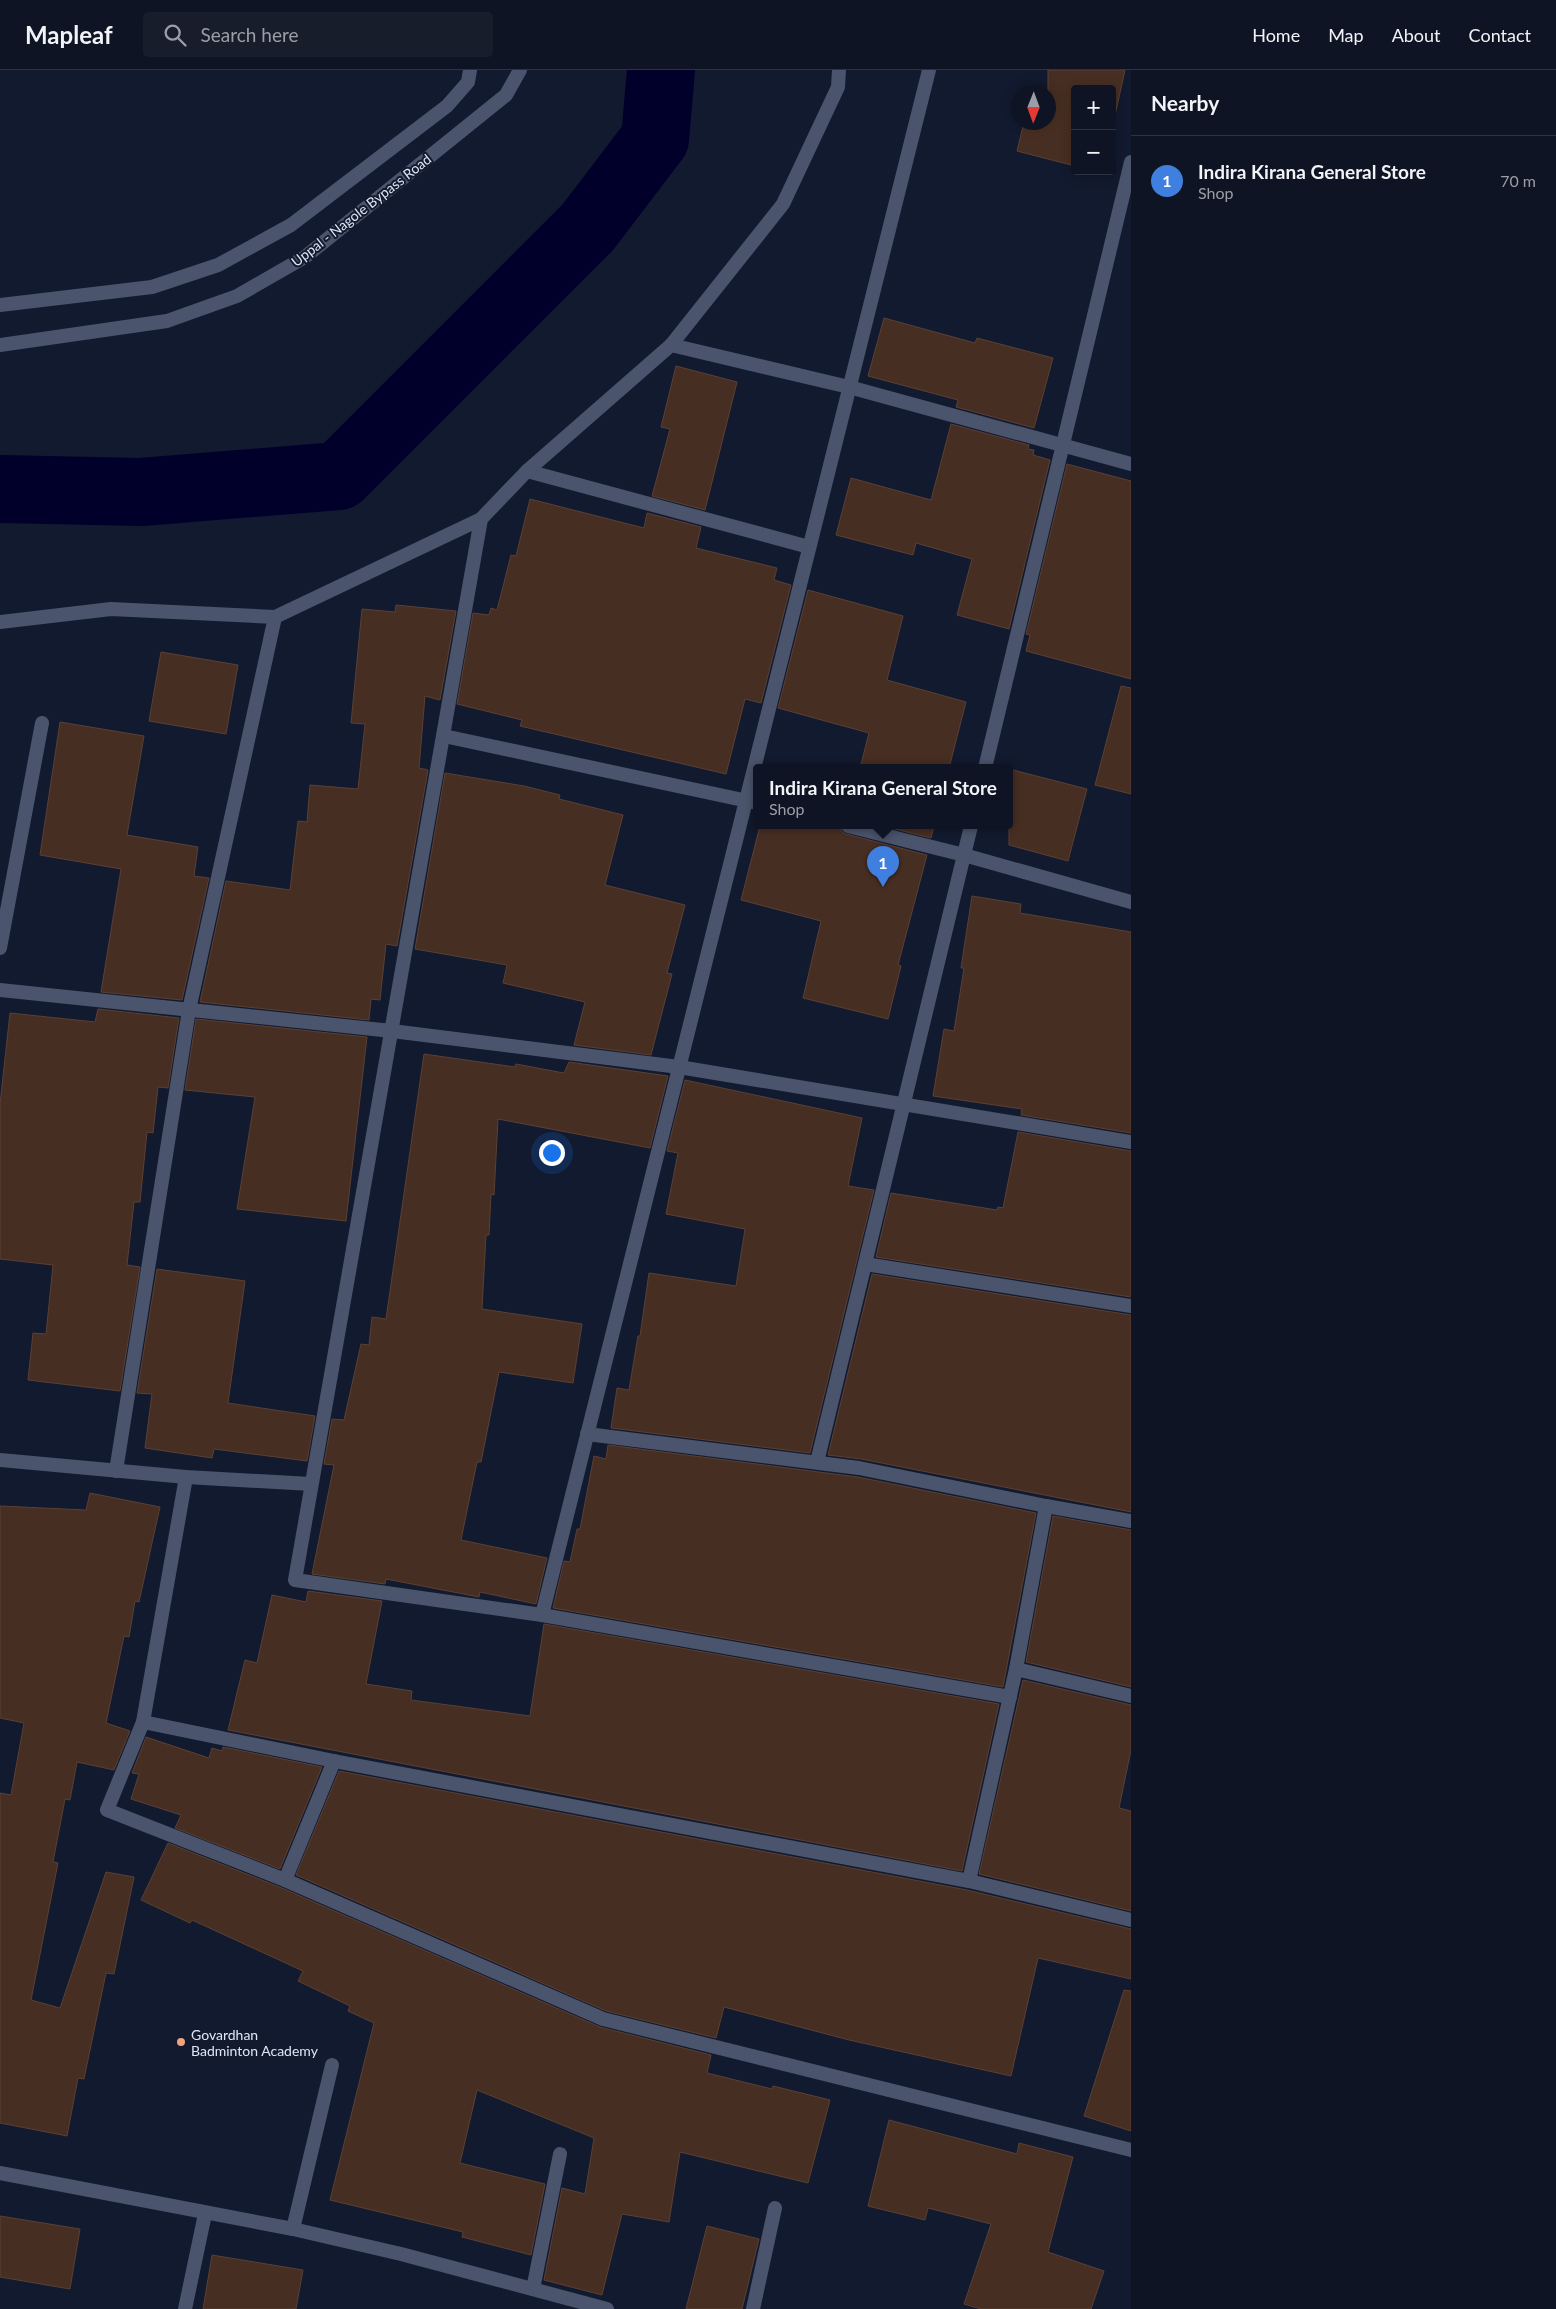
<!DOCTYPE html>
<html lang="en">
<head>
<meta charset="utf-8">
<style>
	body { margin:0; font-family:Lato,sans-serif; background:#171d2b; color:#f1f3f6 }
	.controls { position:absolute; right:15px; top:15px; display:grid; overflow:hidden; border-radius:5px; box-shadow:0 2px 12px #0003 }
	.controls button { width:45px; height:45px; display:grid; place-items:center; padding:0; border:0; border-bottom:1px solid #2e3341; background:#0e1423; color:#f1f3f6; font:25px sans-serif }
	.compass { position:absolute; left:1011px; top:15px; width:45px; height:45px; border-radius:50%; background:#0e1423; box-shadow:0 2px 12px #0003; rotate:181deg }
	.you { position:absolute; left:551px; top:1082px; width:18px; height:18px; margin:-12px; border:4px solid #fff; border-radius:50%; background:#1a73e8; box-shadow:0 0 0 8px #1a73e833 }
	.badge { display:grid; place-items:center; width:32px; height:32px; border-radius:50%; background:#b45309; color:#fff; font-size:16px; font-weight:700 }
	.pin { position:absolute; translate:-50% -41px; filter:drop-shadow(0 1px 2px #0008) }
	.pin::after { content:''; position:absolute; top:26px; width:18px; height:15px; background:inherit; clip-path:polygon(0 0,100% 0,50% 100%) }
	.popup { position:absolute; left:753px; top:694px; width:260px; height:65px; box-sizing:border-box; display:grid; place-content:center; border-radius:5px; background:#0e1423; filter:drop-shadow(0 1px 4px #0005); font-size:16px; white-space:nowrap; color:#9b9ea6 }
	.popup b { font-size:19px; color:#f1f3f6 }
	.popup::after { content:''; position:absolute; left:50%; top:100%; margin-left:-10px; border:10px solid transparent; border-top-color:#0e1423 }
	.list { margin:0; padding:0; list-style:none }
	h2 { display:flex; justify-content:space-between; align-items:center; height:65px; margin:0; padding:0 20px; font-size:21px }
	h2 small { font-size:16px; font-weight:400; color:#9b9ea6 }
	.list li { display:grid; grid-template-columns:32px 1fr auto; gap:15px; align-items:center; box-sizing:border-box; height:90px; padding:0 20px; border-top:1px solid #2e3341 }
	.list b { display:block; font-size:19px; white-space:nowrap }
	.list p { margin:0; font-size:16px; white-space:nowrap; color:#9b9ea6 }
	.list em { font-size:16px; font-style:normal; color:#9b9ea6 }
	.icon { flex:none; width:28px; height:28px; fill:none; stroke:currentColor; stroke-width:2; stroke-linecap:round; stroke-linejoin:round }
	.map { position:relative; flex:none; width:1131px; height:2239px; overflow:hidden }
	header { display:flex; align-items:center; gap:30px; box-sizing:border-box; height:70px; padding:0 25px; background:#0e1423; border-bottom:1px solid #2e3341 }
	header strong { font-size:24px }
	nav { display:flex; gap:28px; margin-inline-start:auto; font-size:18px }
	.search { width:350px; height:45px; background:#171d2b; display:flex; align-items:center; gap:12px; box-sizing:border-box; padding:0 18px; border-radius:5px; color:#9b9ea6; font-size:19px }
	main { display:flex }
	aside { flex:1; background:#0e1423 }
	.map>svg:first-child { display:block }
</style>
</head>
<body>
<header>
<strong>Mapleaf</strong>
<div class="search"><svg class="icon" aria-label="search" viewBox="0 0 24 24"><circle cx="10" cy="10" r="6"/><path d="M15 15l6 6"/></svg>Search here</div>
<nav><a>Home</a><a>Map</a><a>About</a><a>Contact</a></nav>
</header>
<main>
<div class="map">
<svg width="1131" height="2239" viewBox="0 0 1131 2239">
	<rect width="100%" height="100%" fill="#121a2f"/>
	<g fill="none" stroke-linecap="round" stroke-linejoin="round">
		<path stroke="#01002b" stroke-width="68" d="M 0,419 L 141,422 L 339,406 L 588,157 L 655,69 L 661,0"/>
	</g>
	<g fill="#472e22" stroke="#5b4034">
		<path d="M 1048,0 L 1125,0 L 1112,59 L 1112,19 L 1075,19 L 1075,96 L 1017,81 L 1024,52 L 1048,52 Z"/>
		<path d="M 884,248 L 975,273 L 977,268 L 1053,288 L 1034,358 L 956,337 L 958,330 L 868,306 Z"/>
		<path d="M 676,296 L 737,312 L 705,440 L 652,426 L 670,359 L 661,357 Z"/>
		<path d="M 951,354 L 1029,375 L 1028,379 L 1034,380 L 1033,385 L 1050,390 L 1009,559 L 957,545 L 972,489 L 916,473 L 913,485 L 836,465 L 851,408 L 931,430 Z"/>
		<path d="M 1067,394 L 1131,411 L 1131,609 L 1026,581 L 1030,565 L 1026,564 Z"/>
		<path d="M 530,429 L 644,458 L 647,443 L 701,457 L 696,478 L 777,498 L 774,510 L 791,515 L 761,633 L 745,629 L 726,704 L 520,656 L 522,650 L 457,634 L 473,543 L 489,545 L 491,538 L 497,540 L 511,485 L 516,486 Z"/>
		<path d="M 808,520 L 903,546 L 887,610 L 966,632 L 949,698 L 860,698 L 869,663 L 778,638 Z"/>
		<path d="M 396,535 L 456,541 L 440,630 L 425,626 L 419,698 L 428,700 L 397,876 L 386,874 L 380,930 L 371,929 L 369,950 L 200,932 L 226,811 L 290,820 L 298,751 L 307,752 L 310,715 L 358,719 L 365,654 L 351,653 L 362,539 L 395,542 Z"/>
		<path d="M 161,582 L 238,595 L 226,664 L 149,651 Z"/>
		<path d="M 1121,616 L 1131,618 L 1131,724 L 1095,715 Z"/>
		<path d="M 60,652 L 144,666 L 127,765 L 198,777 L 194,806 L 209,808 L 182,930 L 101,922 L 121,799 L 40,785 Z"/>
		<path d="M 1009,699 L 1087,719 L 1068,791 L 1009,775 Z"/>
		<path d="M 445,703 L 524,716 L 560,725 L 559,729 L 623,745 L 605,815 L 685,835 L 667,903 L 672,904 L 651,985 L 574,975 L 585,932 L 503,913 L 507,895 L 415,879 Z"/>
		<path d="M 760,756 L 839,756 L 842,762 L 846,764 L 927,785 L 898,895 L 901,896 L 888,949 L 803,928 L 821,851 L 741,830 Z"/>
		<path d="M 883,756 L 934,756 L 931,768 Z"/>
		<path d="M 972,826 L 1021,834 L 1020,843 L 1131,862 L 1131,1063 L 1021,1045 L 1022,1039 L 933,1026 L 944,959 L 954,961 L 964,898 L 961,898 Z"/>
		<path d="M 98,939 L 179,948 L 168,1018 L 158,1017 L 153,1063 L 147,1062 L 140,1132 L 134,1132 L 127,1195 L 140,1197 L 120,1321 L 28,1310 L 33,1263 L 46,1264 L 53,1195 L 0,1189 L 0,1034 L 10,943 L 95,952 Z"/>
		<path d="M 196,949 L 367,967 L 346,1151 L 237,1139 L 255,1027 L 185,1020 Z"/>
		<path d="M 424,984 L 515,997 L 516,994 L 564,1003 L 569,992 L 668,1006 L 650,1078 L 498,1049 L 494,1125 L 491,1124 L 489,1165 L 486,1165 L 482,1239 L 582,1254 L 573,1313 L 499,1302 L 481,1392 L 477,1392 L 461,1470 L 547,1488 L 536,1534 L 480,1522 L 479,1527 L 386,1509 L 385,1514 L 312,1504 L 334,1395 L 324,1394 L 332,1349 L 344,1350 L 361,1274 L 369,1275 L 372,1247 L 386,1249 Z"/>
		<path d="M 685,1010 L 862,1048 L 848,1116 L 874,1120 L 810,1383 L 611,1358 L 617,1318 L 629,1320 L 638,1266 L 640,1266 L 649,1203 L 736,1216 L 745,1159 L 666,1144 L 678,1083 L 667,1081 Z"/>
		<path d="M 1018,1062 L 1131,1081 L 1131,1227 L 876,1187 L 891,1123 L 997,1140 L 998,1137 L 1003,1138 Z"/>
		<path d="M 157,1199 L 245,1211 L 228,1333 L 315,1346 L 307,1391 L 214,1379 L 212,1388 L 145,1378 L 152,1324 L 137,1323 Z"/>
		<path d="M 872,1204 L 1131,1245 L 1131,1442 L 861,1389 L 828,1385 Z"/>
		<path d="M 608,1375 L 858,1407 L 1036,1443 L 1003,1617 L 553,1538 L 564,1491 L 570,1492 L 577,1459 L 580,1459 L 594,1386 L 606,1389 Z"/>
		<path d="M 90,1423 L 160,1437 L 139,1532 L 135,1531 L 129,1567 L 124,1566 L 106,1653 L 130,1661 L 114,1700 L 77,1692 L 70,1730 L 65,1729 L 53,1792 L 58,1793 L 31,1930 L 60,1938 L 106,1802 L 134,1807 L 114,1904 L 106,1903 L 84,2009 L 78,2008 L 67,2066 L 0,2053 L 0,1723 L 11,1725 L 24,1653 L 0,1648 L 0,1436 L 86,1440 Z"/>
		<path d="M 1053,1446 L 1131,1460 L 1131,1617 L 1026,1592 Z"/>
		<path d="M 308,1521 L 382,1531 L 366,1614 L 412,1621 L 411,1630 L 530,1646 L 544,1554 L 999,1634 L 962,1801 L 228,1660 L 245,1590 L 257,1593 L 272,1525 L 306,1532 Z"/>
		<path d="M 1023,1610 L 1131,1635 L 1131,1680 L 1119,1738 L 1131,1741 L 1131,1841 L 979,1804 Z"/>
		<path d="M 146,1667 L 209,1688 L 212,1678 L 222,1681 L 223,1677 L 322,1697 L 280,1799 L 175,1758 L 181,1745 L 131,1729 L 139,1704 L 132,1703 Z"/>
		<path d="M 339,1701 L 967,1820 L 1131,1859 L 1131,1909 L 1038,1888 L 1011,2006 L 849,1970 L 724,1937 L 716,1968 L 606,1941 L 296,1805 Z"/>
		<path d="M 168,1773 L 282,1818 L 600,1957 L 711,1985 L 707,2003 L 772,2019 L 773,2016 L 830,2030 L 808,2113 L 680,2082 L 669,2152 L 622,2144 L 602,2225 L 544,2210 L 562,2118 L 585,2124 L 594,2068 L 477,2020 L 460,2093 L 545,2114 L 531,2185 L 462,2167 L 463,2162 L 330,2130 L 374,1953 L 348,1941 L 350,1936 L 298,1911 L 303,1901 L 192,1850 L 190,1853 L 141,1830 Z"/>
		<path d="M 1124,1920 L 1131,1921 L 1131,2061 L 1084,2046 Z"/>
		<path d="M 889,2050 L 1017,2084 L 1019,2073 L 1073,2087 L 1048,2182 L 1104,2201 L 1091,2239 L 981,2239 L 964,2234 L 991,2154 L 928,2138 L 925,2150 L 868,2136 Z"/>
		<path d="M 0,2146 L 80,2159 L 70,2219 L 0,2207 Z"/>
		<path d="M 707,2156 L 759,2169 L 742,2239 L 686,2239 Z"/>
		<path d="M 212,2185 L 303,2200 L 296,2239 L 203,2239 Z"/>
	</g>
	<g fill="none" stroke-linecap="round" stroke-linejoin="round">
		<path stroke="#4a546c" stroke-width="14" d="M 293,2159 L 332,1995"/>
		<g stroke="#4a546c" stroke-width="14">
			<path d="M 671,275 L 849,317 L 1131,394"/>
			<path d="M 527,401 L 809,477"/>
			<path d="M 481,449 L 295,1510 L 542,1545 L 1010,1627"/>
			<path d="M 0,552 L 111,539 L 275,547 L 481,449 L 527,401 L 671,275 L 783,134 L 838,17 L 839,0"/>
			<path d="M 444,666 L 757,733"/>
			<path d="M 985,698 L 1131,92"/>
			<path d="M 848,756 L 964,785 L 1131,832"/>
			<path d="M 0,878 L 42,653"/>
			<path d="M 0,920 L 392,961 L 679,997 L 1131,1072"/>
			<path d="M 865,1194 L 1131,1236"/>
			<path d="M 587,1364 L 859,1398 L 1046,1436 L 1131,1451"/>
			<path d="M 0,1390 L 186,1407 L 311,1414"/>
			<path d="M 817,1392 L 971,756"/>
			<path d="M 116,1401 L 189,940 L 275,547"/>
			<path d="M 186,1407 L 143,1652 L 107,1740 L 285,1810 L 603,1949 L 1131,2080"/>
			<path d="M 542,1545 L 929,0"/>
			<path d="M 1016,1599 L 1131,1626"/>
			<path d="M 143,1652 L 334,1691 L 969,1811 L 1131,1850"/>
			<path d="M 285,1810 L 334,1691"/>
			<path d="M 969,1811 L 1016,1599 L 1046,1436"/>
			<path d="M 0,2103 L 293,2159 L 401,2184 L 607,2239"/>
			<path d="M 533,2219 L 560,2084"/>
			<path d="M 185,2239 L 205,2144"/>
			<path d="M 753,2239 L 775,2138"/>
		</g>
		<g stroke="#4a546c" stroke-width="14">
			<path d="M 0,235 L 152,217 L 218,195 L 291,155 L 447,36 L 468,12 L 470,0"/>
			<path d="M 0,275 L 167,251 L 237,226 L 305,187 L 506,25 L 520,0"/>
		</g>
	</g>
	<circle fill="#f1a17c" stroke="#121a2f" stroke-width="2" cx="181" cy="1972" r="5"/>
	<g text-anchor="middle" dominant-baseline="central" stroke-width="4" stroke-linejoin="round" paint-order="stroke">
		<g font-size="14" fill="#dfe5f4" stroke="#121a2f">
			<text transform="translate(361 140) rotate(-38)">Uppal - Nagole Bypass Road</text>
		</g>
		<g font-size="14" fill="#dfe5f4" stroke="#121a2f" text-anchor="start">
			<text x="191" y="1964">Govardhan<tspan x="191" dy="16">Badminton Academy</tspan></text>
		</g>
	</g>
</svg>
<div class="controls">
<button>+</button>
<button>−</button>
</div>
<svg class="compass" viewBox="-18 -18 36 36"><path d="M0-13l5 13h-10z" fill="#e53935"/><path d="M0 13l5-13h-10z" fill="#9b9ea6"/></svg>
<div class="you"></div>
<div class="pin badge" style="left:883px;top:817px;background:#3f7fe0">1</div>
<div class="popup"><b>Indira Kirana General Store</b>Shop</div>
</div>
<aside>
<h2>Nearby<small></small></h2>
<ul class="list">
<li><span class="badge" style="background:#3f7fe0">1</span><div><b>Indira Kirana General Store</b><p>Shop</p></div><em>70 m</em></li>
</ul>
</aside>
</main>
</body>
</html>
